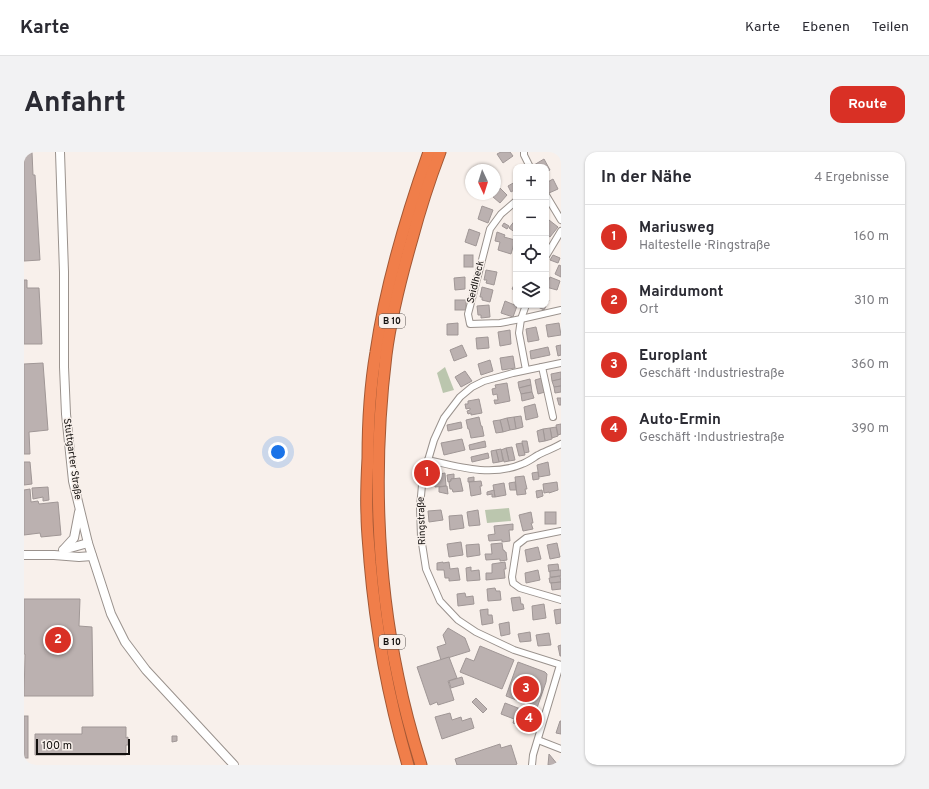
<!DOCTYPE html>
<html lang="de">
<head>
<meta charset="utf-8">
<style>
	body { margin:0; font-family:Overpass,sans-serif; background:#f2f2f3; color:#2b2b33 }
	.controls { position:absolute; right:12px; top:12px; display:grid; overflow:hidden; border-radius:8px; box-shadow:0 1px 3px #0004 }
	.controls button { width:36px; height:36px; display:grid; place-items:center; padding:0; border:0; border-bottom:1px solid #e1e1e2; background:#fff; color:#2b2b33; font:20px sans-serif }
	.compass { position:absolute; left:441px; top:12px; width:36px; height:36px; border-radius:50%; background:#fff; box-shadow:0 1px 3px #0004; rotate:176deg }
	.scale { position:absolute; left:12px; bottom:10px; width:94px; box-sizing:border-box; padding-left:4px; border:2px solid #13100e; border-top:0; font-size:11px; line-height:14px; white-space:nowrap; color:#13100e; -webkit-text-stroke:3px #f8f0eb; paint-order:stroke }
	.you { position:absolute; left:254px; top:300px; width:14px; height:14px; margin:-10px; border:3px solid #fff; border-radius:50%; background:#1a73e8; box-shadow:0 0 0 6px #1a73e833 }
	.badge { display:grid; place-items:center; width:26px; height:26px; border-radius:50%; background:#d93025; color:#fff; font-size:13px; font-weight:700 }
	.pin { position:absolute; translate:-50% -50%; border:2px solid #fff; box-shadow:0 1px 4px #0006 }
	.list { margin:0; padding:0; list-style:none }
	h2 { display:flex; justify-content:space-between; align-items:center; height:52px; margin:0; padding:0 16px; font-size:17px }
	h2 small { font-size:13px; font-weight:400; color:#7c7c81 }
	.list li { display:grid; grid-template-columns:26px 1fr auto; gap:12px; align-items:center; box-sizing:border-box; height:64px; padding:0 16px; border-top:1px solid #e1e1e2 }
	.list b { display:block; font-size:15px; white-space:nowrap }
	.list p { margin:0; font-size:13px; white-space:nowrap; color:#7c7c81 }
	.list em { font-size:13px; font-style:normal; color:#7c7c81 }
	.icon { flex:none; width:22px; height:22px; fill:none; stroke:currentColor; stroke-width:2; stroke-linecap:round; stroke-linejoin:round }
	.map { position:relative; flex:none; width:537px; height:613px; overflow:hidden; border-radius:12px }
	header { display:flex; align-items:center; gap:24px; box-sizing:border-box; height:56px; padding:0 20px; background:#fff; border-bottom:1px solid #e1e1e2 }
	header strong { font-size:19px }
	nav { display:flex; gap:22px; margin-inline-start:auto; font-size:14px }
	.intro { display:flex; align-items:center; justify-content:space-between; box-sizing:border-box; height:96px; padding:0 24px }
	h1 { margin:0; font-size:28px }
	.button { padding:10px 18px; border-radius:12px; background:#d93025; color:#fff; font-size:14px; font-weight:700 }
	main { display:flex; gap:24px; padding:0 24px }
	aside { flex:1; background:#fff; border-radius:12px; box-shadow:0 1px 3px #0004 }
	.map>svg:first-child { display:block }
</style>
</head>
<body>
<header>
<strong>Karte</strong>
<nav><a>Karte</a><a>Ebenen</a><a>Teilen</a></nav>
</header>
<div class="intro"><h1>Anfahrt</h1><a class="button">Route</a></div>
<main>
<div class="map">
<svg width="537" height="613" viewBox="0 0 537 613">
	<rect width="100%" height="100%" fill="#f8f0eb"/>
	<g fill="#bbc6ae">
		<path d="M 421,215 L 430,238 L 419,241 L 413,221 Z"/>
		<path d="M 485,356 L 487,369 L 463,371 L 461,358 Z"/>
	</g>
	<g fill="#bbb1b0" stroke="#a09796">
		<path d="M 0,0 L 8,0 L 9,23 L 11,23 L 16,108 L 0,109 Z"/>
		<path d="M 477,0 L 486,0 L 489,4 L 479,11 L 473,2 Z"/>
		<path d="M 520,7 L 526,18 L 522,20 L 522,15 L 511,15 L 510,13 Z"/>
		<path d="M 492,26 L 492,37 L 487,40 L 484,34 L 491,30 L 489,28 Z"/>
		<path d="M 529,27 L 534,37 L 525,41 L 522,35 L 522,31 Z"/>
		<path d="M 476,36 L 483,43 L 476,51 L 469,45 Z"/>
		<path d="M 458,54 L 469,58 L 464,71 L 454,67 Z"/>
		<path d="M 492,67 L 492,81 L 485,76 Z"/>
		<path d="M 525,68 L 534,75 L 526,85 L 522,82 L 522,71 Z"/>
		<path d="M 480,71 L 485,74 L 483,77 L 478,74 Z"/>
		<path d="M 445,77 L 456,81 L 452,94 L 441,90 Z"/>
		<path d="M 473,80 L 481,83 L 480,85 L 491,88 L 487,102 L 474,98 L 476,90 L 471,89 Z"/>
		<rect x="440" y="103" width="9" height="12"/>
		<path d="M 529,103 L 536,106 L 534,111 L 526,108 Z"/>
		<path d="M 535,113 L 537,114 L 537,125 L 531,122 Z"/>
		<path d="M 462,118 L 473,120 L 470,133 L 462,131 L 463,128 L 460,128 Z"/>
		<path d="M 441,125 L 441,137 L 431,138 L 430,126 Z"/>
		<path d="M 526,125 L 536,129 L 533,138 L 522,135 Z"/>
		<path d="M 0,128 L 3,128 L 3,136 L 15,136 L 18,192 L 0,192 Z"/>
		<path d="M 492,129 L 492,139 L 488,137 Z"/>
		<path d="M 458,135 L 469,138 L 466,150 L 458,148 L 458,145 L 456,145 Z"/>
		<path d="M 522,146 L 525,148 L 520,158 L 510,153 L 522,153 Z"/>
		<rect x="431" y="148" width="11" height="10"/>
		<path d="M 481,149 L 493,154 L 489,165 L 477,161 Z"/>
		<path d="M 465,153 L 466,165 L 457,166 L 457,163 L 454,163 L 453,154 Z"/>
		<path d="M 434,171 L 434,183 L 423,183 L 423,172 Z"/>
		<path d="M 535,171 L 537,183 L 524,185 L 522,173 Z"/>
		<path d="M 512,175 L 515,188 L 504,190 L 502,177 Z"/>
		<path d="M 486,178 L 487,192 L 476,194 L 474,180 Z"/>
		<path d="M 464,185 L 465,196 L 453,197 L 452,186 Z"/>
		<path d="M 438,193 L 443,204 L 430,209 L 426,198 Z"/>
		<path d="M 537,193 L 537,203 L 534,204 L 532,194 Z"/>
		<path d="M 524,195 L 526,203 L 507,207 L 506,199 Z"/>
		<path d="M 489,204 L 491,216 L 478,218 L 476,206 Z"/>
		<path d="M 466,208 L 469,219 L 457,223 L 454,212 Z"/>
		<path d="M 19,211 L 24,278 L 5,280 L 6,302 L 0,302 L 0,212 Z"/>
		<path d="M 441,219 L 448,229 L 437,235 L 431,225 Z"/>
		<path d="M 537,220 L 537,227 L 528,229 L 527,222 Z"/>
		<path d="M 518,226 L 521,240 L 514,242 L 511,228 Z"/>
		<path d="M 506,227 L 507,233 L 495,236 L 494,230 Z"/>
		<path d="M 537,227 L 537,234 L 530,235 L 528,229 Z"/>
		<path d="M 483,231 L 486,249 L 471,252 L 470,248 L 474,248 L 473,242 L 469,243 L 468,237 L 472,236 L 471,233 Z"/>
		<path d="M 507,233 L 508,240 L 497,242 L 495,236 Z"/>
		<path d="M 537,234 L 537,240 L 531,241 L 530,235 Z"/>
		<path d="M 508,240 L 510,246 L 498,249 L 497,242 Z"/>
		<path d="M 533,246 L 537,246 L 537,253 L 535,253 Z"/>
		<path d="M 455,247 L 458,261 L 447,263 L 447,261 L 444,262 L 443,259 L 446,258 L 446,256 L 442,257 L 441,252 L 444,252 L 444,249 Z"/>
		<path d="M 511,252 L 514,265 L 502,268 L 500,255 Z"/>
		<path d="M 497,264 L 499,275 L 492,277 L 490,265 Z"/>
		<path d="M 455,265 L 457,274 L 458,274 L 460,284 L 447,286 L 445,277 L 444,277 L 442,268 Z"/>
		<path d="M 490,265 L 492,277 L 486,278 L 483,266 Z"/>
		<path d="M 483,266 L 486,278 L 479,280 L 476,268 Z"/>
		<path d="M 476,268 L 479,280 L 472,281 L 469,269 Z"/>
		<path d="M 437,270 L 438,276 L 424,279 L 423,273 Z"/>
		<path d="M 537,272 L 537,282 L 534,283 L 532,273 Z"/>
		<path d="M 532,275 L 534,284 L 528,286 L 526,276 Z"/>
		<path d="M 526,276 L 528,287 L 521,289 L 519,277 Z"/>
		<path d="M 519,277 L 521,289 L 515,290 L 513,279 Z"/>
		<path d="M 438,287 L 441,298 L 420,303 L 417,291 Z"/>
		<path d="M 461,289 L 462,295 L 446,298 L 445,293 Z"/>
		<path d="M 498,289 L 503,289 L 505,300 L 500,301 Z"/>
		<path d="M 498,291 L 501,303 L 495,304 L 492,292 Z"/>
		<path d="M 488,295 L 491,308 L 485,309 L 482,296 Z"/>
		<path d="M 482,296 L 485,309 L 480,310 L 477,298 Z"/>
		<path d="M 477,297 L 479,309 L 475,310 L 472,298 Z"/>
		<path d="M 472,298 L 475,310 L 469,311 L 467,299 Z"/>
		<path d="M 464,301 L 465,306 L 448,310 L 447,305 Z"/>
		<path d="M 0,310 L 6,310 L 8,332 L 0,333 Z"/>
		<path d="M 524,310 L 526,323 L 515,325 L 513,313 Z"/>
		<path d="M 514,320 L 515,327 L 509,328 L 508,321 Z"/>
		<path d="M 421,321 L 422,334 L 411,335 L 410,323 Z"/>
		<path d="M 430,322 L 430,327 L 427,327 L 427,329 L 424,330 L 423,323 Z"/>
		<path d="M 500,324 L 503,337 L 501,337 L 502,342 L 493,343 L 491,325 Z"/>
		<path d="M 450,325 L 450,329 L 444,330 L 444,326 Z"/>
		<path d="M 436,326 L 439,339 L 429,340 L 428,337 L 426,337 L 425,330 L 427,329 L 427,327 Z"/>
		<path d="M 457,329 L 458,334 L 456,334 L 457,342 L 447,344 L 445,330 Z"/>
		<path d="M 491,330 L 492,338 L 486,338 L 485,331 Z"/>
		<path d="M 533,330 L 534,338 L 525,341 L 525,340 L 520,341 L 519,332 Z"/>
		<path d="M 480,331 L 482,343 L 471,345 L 469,333 Z"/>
		<path d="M 423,334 L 424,342 L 415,340 L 415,335 Z"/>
		<path d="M 24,335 L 25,348 L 19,349 L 19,345 L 9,347 L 8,336 Z"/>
		<path d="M 6,337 L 7,350 L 14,349 L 15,352 L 34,350 L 37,383 L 17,385 L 16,381 L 0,383 L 0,338 Z"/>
		<path d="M 470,338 L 471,345 L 468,345 L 468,342 L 463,343 L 463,340 Z"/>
		<path d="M 518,338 L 519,344 L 513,346 L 512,339 Z"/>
		<path d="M 417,358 L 419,368 L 405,370 L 404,359 Z"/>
		<path d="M 454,358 L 456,373 L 445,374 L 443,360 Z"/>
		<path d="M 507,360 L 509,371 L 507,371 L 509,377 L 499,379 L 495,363 Z"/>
		<rect x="521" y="360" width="11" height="12"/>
		<path d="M 438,363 L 440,376 L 426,378 L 425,364 Z"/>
		<path d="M 489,372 L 489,378 L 485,378 L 486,389 L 478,390 L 478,388 L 465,389 L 464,383 L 471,382 L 470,374 Z"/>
		<path d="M 437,390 L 439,403 L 425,405 L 423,392 Z"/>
		<path d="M 478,391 L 479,398 L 480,398 L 481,400 L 482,400 L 483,408 L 476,409 L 476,407 L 462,408 L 461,402 L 468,402 L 467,392 Z"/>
		<path d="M 533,391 L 536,405 L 526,407 L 523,393 Z"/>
		<path d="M 455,392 L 456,403 L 443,405 L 442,393 Z"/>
		<path d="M 514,395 L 517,407 L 503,410 L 501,398 Z"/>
		<path d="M 419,410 L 419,411 L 425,410 L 426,417 L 434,416 L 436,428 L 425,429 L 425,426 L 421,426 L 420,418 L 413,418 L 413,411 Z"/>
		<path d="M 481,410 L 482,417 L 480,417 L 481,426 L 462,428 L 462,421 L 468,421 L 468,412 Z"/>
		<path d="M 534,412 L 535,418 L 525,420 L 524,413 Z"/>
		<path d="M 447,415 L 447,419 L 455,418 L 456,428 L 443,429 L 442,416 Z"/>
		<path d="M 514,418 L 516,428 L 502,431 L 501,421 Z"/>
		<path d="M 537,418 L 537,424 L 526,425 L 526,419 Z"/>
		<path d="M 536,424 L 537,430 L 526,431 L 525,426 Z"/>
		<path d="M 537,430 L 537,437 L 528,438 L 527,431 Z"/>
		<path d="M 471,436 L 472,439 L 476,439 L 477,448 L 464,449 L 463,437 Z"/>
		<path d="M 441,441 L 442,445 L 449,444 L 450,452 L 434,454 L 433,442 Z"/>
		<path d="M 496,445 L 497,452 L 499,452 L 500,457 L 489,459 L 487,446 Z"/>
		<path d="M 0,447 L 56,447 L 55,474 L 68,475 L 69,544 L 0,544 L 1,502 L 0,502 Z"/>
		<path d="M 520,452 L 522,466 L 509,468 L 508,454 Z"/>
		<path d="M 464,457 L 464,463 L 468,463 L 469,471 L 458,473 L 456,458 Z"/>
		<path d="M 537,457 L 537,471 L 532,472 L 530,458 Z"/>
		<path d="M 485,470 L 486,482 L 477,484 L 475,472 Z"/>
		<path d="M 424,476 L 441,486 L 446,499 L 417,508 L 413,495 L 422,492 L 419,483 Z"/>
		<path d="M 506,480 L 507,489 L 496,490 L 494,482 Z"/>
		<path d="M 525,481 L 527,493 L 514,494 L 512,483 Z"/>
		<path d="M 537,493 L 537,504 L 536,504 L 534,494 Z"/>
		<path d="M 456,494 L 490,508 L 478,537 L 436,520 L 442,506 L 450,509 Z"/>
		<path d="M 425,505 L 433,526 L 424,529 L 430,548 L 414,553 L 413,550 L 406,553 L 393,515 Z"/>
		<path d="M 494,510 L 521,520 L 523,522 L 522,530 L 513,556 L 482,544 Z"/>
		<path d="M 438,525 L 440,532 L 427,536 L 425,529 Z"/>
		<path d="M 452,546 L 463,557 L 459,561 L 448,550 Z"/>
		<path d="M 481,551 L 494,556 L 490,567 L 477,562 Z"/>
		<path d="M 494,556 L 511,562 L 506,577 L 489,571 Z"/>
		<path d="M 426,561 L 428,568 L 437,565 L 438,569 L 447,566 L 450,576 L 418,587 L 411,565 Z"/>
		<rect x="0" y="564" width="4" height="42"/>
		<path d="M 536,569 L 537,569 L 537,582 L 532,581 Z"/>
		<path d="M 58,575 L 102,575 L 102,586 L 104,585 L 104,593 L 102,593 L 102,603 L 11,603 L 11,582 L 58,582 Z"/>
		<path d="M 148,584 L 153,584 L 153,589 L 148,590 Z"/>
		<path d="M 476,592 L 477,596 L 487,593 L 493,612 L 491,613 L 433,613 L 431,607 Z"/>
		<path d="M 525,602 L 534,613 L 524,613 Z"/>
	</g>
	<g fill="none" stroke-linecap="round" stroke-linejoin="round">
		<defs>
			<g id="street">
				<path d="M 500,0 L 500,3 L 506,15"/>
				<path d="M 522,43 L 537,68"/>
				<path d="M 492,49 L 477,62 L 466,77 L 444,162 L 446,172 L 476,171 L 497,167 L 537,158"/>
				<path d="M 522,104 L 537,79"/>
				<path d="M 502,153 L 497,167 L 495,181 L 502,218"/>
				<path d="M 537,211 L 489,221 L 460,229 L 448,235 L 436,245 L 420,266 L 410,288 L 402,315 L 398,333 L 396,355 L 397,385 L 402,417 L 416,449 L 434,468 L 452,480 L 490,498 L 537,513"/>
				<path d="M 518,215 L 529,265"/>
				<path d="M 404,308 C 435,315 468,325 498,312 C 504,310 509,306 514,303 C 522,299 530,296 537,292"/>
				<path d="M 537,379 L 502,386 L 493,393 L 488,425 L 489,431 L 496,436 L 537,448"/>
				<path d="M 514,588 L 537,597"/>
				<path d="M 508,613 L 509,603 L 536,513"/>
			</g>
			<g id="secondary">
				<path d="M 36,0 L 40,120 L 40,215 L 42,262 L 49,329 L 64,391 L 87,462 L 101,490 L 122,518 L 210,613"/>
				<path d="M 40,397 L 50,386 L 55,360"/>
				<path d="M 39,398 L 64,391"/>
				<path d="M 0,403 L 30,403 L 55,405 L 68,404"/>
			</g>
			<g id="highway">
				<path d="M 384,613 C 364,545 352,480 346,410 C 345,394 343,379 343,363 C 342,344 343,325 344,306 C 344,271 346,235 352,200 C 362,131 382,65 405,0"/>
				<path d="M 397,613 C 388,584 380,555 374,525 C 352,421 349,309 362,203 C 367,164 377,125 388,87 C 396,57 405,29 416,0"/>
			</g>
		</defs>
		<use href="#street" stroke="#9a928d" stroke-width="8"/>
		<use href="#secondary" stroke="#9a928d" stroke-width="10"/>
		<use href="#highway" stroke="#a35835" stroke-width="13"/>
		<use href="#street" stroke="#fff" stroke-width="6"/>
		<use href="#secondary" stroke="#fff" stroke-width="8"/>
		<use href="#highway" stroke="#f07e4a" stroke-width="11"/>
	</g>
	<g text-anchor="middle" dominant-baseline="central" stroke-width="3" stroke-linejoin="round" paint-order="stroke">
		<g fill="#f8f0eb" stroke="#585350" stroke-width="1">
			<rect x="355" y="162" width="26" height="14" rx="3"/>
			<rect x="355" y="483" width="26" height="14" rx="3"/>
		</g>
		<g font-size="9" font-weight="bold" fill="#13100e">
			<text x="368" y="169">B 10</text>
			<text x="368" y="490">B 10</text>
		</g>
		<g font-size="10" fill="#13100e" stroke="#f8f0eb">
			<text transform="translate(452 130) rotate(-76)">Seidlheck</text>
			<text transform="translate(48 307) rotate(82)">Stuttgarter Straße</text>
			<text transform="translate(398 369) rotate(-92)">Ringstraße</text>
		</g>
	</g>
</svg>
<div class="controls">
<button>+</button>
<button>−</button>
<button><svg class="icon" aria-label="locate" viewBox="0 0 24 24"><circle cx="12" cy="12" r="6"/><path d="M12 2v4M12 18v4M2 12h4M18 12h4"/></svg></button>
<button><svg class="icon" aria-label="layers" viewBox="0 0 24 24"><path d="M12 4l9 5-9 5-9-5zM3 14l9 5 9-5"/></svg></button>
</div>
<svg class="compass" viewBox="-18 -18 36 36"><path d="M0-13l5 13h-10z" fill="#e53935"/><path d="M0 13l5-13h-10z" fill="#7c7c81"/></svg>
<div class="scale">100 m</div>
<div class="you"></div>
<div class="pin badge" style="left:403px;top:321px">1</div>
<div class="pin badge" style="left:34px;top:488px">2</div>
<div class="pin badge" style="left:502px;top:537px">3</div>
<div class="pin badge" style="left:505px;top:567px">4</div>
</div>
<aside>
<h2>In der Nähe<small>4 Ergebnisse</small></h2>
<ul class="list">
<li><span class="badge">1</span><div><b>Mariusweg</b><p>Haltestelle · Ringstraße</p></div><em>160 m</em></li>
<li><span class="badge">2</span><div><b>Mairdumont</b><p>Ort</p></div><em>310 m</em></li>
<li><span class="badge">3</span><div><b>Europlant</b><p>Geschäft · Industriestraße</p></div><em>360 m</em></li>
<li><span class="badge">4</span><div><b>Auto-Ermin</b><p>Geschäft · Industriestraße</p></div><em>390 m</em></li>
</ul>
</aside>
</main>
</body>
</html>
